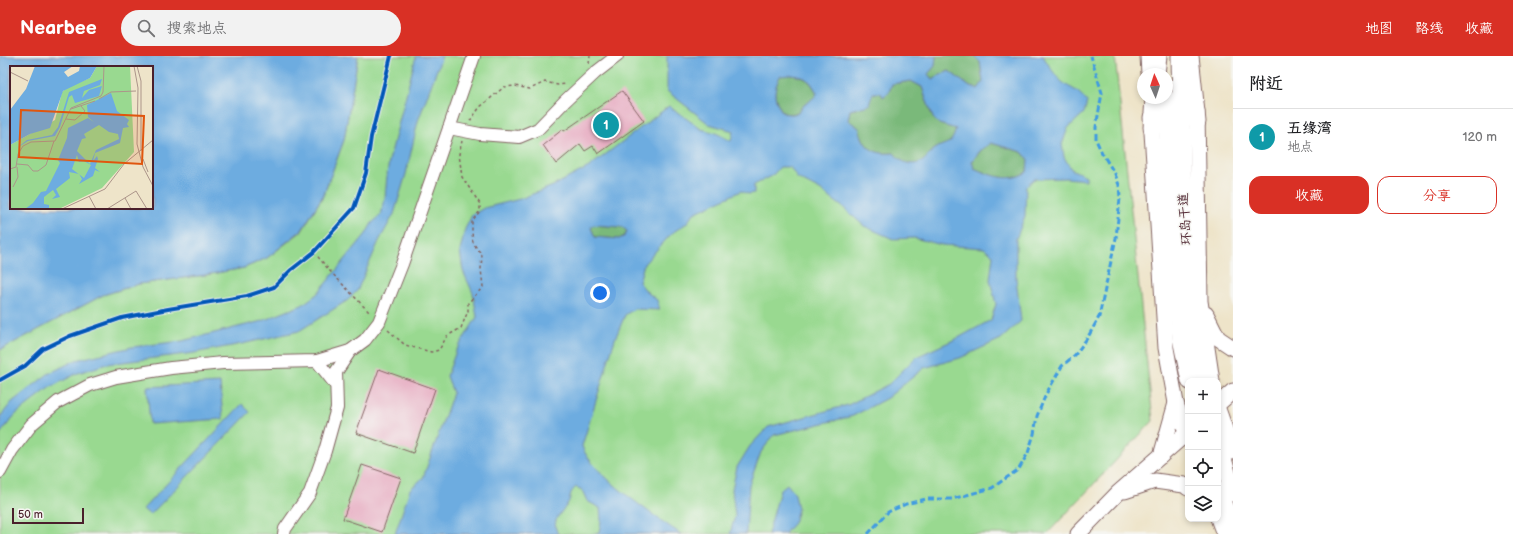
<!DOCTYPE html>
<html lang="zh">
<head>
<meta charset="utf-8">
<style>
	body { margin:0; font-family:"Balsamiq Sans","LXGW WenKai TC",sans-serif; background:#f2f2f2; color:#202124 }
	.controls { position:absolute; right:12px; bottom:12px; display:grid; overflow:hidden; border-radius:8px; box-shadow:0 2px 6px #0003 }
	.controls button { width:36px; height:36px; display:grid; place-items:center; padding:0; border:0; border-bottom:1px solid #e0e0e0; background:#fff; color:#202124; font:20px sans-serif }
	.compass { position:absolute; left:1137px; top:12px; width:36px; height:36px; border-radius:50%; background:#fff; box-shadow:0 2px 6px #0003; rotate:357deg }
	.scale { position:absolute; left:12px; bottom:10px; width:72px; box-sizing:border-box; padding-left:4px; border:2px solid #4a1f2b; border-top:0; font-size:11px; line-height:14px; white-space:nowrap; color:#4a1f2b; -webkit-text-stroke:3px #f6f6f2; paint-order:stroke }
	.you { position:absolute; left:600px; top:237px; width:14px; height:14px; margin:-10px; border:3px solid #fff; border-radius:50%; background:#1a73e8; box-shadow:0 0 0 6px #1a73e833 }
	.badge { display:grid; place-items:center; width:26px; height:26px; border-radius:50%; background:#d93025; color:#fff; font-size:13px; font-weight:700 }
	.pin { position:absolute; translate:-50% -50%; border:2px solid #fff; box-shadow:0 1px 4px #0006 }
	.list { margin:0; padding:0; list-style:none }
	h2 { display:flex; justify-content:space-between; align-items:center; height:52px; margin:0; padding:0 16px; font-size:17px }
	h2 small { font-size:13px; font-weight:400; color:#757577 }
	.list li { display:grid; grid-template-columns:26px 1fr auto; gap:12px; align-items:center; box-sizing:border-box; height:56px; padding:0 16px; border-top:1px solid #e0e0e0 }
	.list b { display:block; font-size:15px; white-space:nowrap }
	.list p { margin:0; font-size:13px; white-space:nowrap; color:#757577 }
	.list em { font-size:13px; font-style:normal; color:#757577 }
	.actions { display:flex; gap:8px; padding:12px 16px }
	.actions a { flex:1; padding:9px 0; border:1px solid #d93025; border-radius:12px; text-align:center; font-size:14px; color:#d93025 }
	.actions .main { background:#d93025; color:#fff }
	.icon { flex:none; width:22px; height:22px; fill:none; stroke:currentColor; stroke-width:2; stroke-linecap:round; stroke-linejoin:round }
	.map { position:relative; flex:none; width:1233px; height:478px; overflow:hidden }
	header { display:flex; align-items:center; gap:24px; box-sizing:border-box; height:56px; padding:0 20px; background:#d93025; color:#fff }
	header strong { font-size:19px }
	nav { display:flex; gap:22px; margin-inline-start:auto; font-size:14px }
	.search { width:280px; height:36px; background:#f2f2f2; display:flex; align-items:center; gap:10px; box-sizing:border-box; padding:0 14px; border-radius:22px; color:#757577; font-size:15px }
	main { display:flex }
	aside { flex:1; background:#fff }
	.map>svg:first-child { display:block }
</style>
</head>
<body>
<header>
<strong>Nearbee</strong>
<div class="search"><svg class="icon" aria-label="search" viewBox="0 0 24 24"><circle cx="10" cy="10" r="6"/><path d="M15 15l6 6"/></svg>搜索地点</div>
<nav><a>地图</a><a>路线</a><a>收藏</a></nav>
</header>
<main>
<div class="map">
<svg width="1233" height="478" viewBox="0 0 1233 478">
	<rect width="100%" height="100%" fill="#f6f6f2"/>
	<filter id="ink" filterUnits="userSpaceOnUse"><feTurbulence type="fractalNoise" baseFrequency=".025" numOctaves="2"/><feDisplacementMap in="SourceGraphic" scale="8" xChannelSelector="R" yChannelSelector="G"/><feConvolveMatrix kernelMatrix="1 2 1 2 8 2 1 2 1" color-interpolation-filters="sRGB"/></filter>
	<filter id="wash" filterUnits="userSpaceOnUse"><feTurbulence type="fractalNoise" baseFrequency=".012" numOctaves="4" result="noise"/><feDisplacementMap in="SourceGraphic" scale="16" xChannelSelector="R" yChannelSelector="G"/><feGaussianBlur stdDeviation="0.9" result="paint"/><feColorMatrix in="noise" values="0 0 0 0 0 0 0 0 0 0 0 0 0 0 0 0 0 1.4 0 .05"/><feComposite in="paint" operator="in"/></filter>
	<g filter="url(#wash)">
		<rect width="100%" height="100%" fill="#eee4c9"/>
		<path fill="#99d990" stroke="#727c5e" d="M 358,0 L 1115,0 L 1153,365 L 1047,478 L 0,478 L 0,294 L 103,239 L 139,228 L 205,219 L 244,212 L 267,202 L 302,175 L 324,138 L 344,84 Z"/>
		<g fill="#7ab97a" stroke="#626c52">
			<path d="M 936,0 L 974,0 L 980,6 L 983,27 L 978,33 L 970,31 L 949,15 L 932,23 L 928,18 L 935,10 Z"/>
			<path d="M 780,19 C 800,19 807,19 817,37 C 814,43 810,44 805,48 C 796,57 797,59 783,57 C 773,41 773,37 780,19 Z"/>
			<path d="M 911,25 L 922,31 L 933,62 L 939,68 L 956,73 C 951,91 948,85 935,93 C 930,96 926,104 921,106 C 910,112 900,105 894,97 C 873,99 864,92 859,72 L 848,65 L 850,54 L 856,53 L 873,37 L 881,37 L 883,41 L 889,36 L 892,28 Z"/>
			<path d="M 991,87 L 1022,96 L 1028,103 L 1027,116 C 1010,127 991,120 974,112 L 972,106 L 981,94 Z"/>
			<path d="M 593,169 L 622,171 L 627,174 L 625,180 L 619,183 L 595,181 L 591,172 Z"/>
		</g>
		<g fill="#6dace0" stroke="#5c6686" fill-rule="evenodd">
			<path d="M 0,0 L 358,0 L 344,84 L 324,138 L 302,174 L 267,202 L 244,212 L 205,219 L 139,228 L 103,239 L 0,294 ZM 11,11 L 152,11 L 152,152 L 11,152 Z"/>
			<path d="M 416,0 L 442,0 L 418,65 L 406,118 L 394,158 L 379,185 L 357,235 L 348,244 L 299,275 L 242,288 L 194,297 L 107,308 L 78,317 L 49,332 L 15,359 L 0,378 L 0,361 L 12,346 L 48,318 L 76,304 L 132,291 L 182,285 L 262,265 L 302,249 L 317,238 L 366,178 L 372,167 L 381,159 L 385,143 L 387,119 L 389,105 Z"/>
			<path d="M 667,0 L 936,0 L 935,10 L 928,18 L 932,23 L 949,15 L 970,31 L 978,33 L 983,26 L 980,6 L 974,0 L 1043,0 C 1049,9 1054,19 1062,26 C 1073,34 1079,34 1087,46 L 1084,57 L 1068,72 L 1062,88 L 1064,101 L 1071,113 L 1086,120 L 1086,124 L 1066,122 L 1034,123 L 1026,130 L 1025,160 L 1016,183 L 1016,222 L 1021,265 L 1001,283 L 960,302 L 924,312 L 887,342 L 853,360 L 774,379 L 761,396 L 749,429 L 746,478 L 730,478 L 735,460 L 732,433 L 737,411 L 750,390 L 768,371 L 848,349 L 889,328 L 916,301 L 958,282 L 991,264 L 996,248 L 990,224 L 993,199 L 984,192 L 942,189 L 914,182 L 893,183 L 864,170 L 844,152 L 820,134 L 797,122 L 790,111 L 780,111 L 772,120 L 754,129 L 754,137 L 748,138 L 741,135 L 694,157 L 687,167 L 672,177 L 644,208 L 639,226 L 647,236 L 657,244 L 660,254 L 634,253 L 625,259 L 615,283 L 582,390 C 589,416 657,462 681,478 L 592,478 L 599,476 L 601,465 L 600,452 L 587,445 L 582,434 L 576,431 C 568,438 572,440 568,447 C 562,458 550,463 558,478 L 395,478 L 410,433 L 423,422 L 453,337 L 447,320 L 456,295 L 477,261 L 473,237 L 463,215 L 460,195 L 465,173 L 472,159 L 484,152 L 520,143 L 553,130 L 589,111 L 669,50 L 701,73 L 716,77 L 731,85 L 733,75 L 709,68 L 667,35 ZM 792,19 C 807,21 810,24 817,37 C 814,43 810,44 805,48 C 797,57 797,60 783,57 C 773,42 773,36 780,20 ZM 911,25 L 922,31 L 933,62 L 939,68 L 956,73 C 951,91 947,85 935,93 C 930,96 926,104 921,106 C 910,111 900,105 894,97 C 873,99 864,92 859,72 L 848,64 L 850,54 L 869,49 L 873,37 L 881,37 L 883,41 L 889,36 L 892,28 ZM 991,87 L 1022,96 L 1028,103 L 1027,116 C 1010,127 991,120 974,112 L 972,105 L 981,94 ZM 593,169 L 622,171 L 627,175 L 625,180 L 619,183 L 595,181 L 591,172 Z"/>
			<path d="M 220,327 L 223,363 L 150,368 L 147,331 Z"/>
			<path d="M 242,348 L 250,356 L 150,459 L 143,453 Z"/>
			<path d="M 787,428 L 795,438 L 798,453 L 794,467 L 786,476 L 785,478 L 768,478 L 780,434 Z"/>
		</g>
		<g id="blocks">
			<g fill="#e7adc2">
				<path d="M 622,35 L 644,65 L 598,98 L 593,90 L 585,95 L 580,88 L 556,108 L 543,89 L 563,73 L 564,75 Z"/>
				<path d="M 379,313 L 435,333 L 413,397 L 356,377 Z"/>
				<path d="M 362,409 L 401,422 L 382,476 L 343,463 Z"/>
			</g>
		</g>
	</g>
	<g filter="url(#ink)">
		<use href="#blocks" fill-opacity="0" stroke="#836462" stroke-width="1"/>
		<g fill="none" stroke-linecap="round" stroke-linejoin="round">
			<defs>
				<g id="minor">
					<path d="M 449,72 L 480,78 L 519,81 L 538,73 L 565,45 L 595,17 L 617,0"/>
					<path d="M 317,305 L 336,329"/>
					<path d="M 0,416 L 12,394 L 32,368 L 58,346 L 90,329 L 116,321 L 171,312 L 223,307 L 317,305 L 350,295 L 365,284 L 379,266 L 402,208 L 474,0"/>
					<path d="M 284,478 L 285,473 L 310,437 L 325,395 L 337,352 L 336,316 L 350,295"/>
				</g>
				<g id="major">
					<path d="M 1148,0 L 1149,18"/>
					<path d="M 1197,55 L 1200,245 L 1212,325"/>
					<path d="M 1151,61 L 1166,292 L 1176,347 L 1188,383"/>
					<path d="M 1206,258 L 1218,282 L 1233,292"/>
					<path d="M 1218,348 L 1233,335"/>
					<path d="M 1218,353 L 1233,396"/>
					<path d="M 1161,400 L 1176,347"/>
					<path d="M 1125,435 L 1155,425 L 1184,429 L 1188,432"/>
					<path d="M 1218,462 L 1224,478"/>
					<path d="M 1078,478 L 1118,437 L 1188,376"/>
				</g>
				<g id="highway">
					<path d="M 1180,0 L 1183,148 L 1193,281 L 1203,325"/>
					<path d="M 1190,0 L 1197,66"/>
					<path d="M 1156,18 L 1158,0"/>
					<path d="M 1166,42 L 1172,178 L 1181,282 L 1190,325"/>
					<path d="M 1152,72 L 1154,42"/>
					<path d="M 1218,386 L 1233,437"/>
					<path d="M 1218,434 L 1233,474"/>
				</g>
			</defs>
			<use href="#minor" stroke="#836462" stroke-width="14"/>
			<use href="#major" stroke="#836462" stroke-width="17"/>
			<use href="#highway" stroke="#836462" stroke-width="19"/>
			<g stroke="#836462" stroke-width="1.5" stroke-dasharray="3 3" stroke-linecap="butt">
				<path d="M 589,8 L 590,0"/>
				<path d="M 470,65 L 480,51 L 504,31 L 515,30 L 530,33 L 545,26 L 558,29 L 566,28"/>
				<path d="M 314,196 L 329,214 L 370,257"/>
				<path d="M 388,274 L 405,289 L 431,296 L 439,294 L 447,280 L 461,272 L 468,255 L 468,247 L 483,231 L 481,213 L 482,199 L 473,187 L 472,176 L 472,165 L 480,155 L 480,148 L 462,121 L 459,98 L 462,85"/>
			</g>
			<use href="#minor" stroke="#fff" stroke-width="12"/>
			<use href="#major" stroke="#fff" stroke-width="15"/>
			<use href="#highway" stroke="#fff" stroke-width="17"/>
			<path stroke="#409be1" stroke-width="3" stroke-dasharray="6 3" stroke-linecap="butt" d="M 868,478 L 888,456 L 906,448 L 926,443 L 952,443 L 992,432 L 1019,413 L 1028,397 L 1034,378 L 1037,360 L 1046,338 L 1062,310 L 1075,299 L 1088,281 L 1099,261 L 1116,182 L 1120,142 L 1119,129 L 1115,118 L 1102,97 L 1096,84 L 1096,71 L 1102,37 L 1091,0"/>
			<defs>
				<path id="cycleway" d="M 0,324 L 25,310 L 43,293 L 70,280 L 122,262 L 168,253 L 247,240 L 274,231 L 291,214 L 314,196 L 354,152 L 366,117 L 371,81 L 391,0"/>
			</defs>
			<use href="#cycleway" stroke="#f6f6f2" stroke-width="6"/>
			<use href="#cycleway" stroke="#0057b8" stroke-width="4"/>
		</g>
	</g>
	<g text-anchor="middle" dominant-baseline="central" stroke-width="3" stroke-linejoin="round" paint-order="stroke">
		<g font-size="13" fill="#4a1f2b" stroke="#f6f6f2">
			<text transform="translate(1185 163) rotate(-94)">环岛干道</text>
		</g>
	</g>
	<g transform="translate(10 10)">
		<rect width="143" height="143" fill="#eee4c9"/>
		<path d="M 87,0 L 120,0 L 124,86 L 92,122 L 49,143 L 0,143 L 0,79 L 45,54 L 52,26 L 58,21 L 80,12 Z" fill="#99d990"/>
		<path d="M 25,0 L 63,0 L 54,6 L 58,11 L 69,5 L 70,0 L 87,0 L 80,12 L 53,25 L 40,62 L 20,68 L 0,79 L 0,44 L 16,23 ZM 92,13 L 90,19 L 74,25 L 72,32 L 79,24 L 92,20 L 89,30 L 65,37 L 62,29 L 59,31 L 50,61 L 45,70 L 18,75 L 7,82 L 17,74 L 42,69 L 48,61 L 59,26 ZM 101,27 L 107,45 L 119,54 L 117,58 L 119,61 L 113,62 L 110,77 L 85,87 L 83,95 L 87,90 L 88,93 L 85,102 L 90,106 L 85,104 L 83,110 L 69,118 L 72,113 L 69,108 L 59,106 L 60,112 L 46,123 L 50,131 L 42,133 L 46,129 L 43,124 L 34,131 L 34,138 L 39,139 L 39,143 L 15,143 L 23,137 L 31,126 L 36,125 L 50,97 L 48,94 L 57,72 L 58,62 L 78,52 L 84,56 L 78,51 L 77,39 ZM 89,59 L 99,66 L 108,68 L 109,73 L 86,84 L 80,98 L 67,85 L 72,73 L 76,72 L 74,68 ZM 67,89 L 69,96 L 74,95 L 81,99 L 74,112 L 62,103 Z" fill="#6dace0" fill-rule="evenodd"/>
		<path fill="none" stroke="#ac958a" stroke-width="1" d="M 124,0 L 128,22 L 127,78 L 133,101 L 143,120M 127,0 L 131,15 L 131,85M 0,6 L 18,15M 89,33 L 101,26 L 126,25M 61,43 L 85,35M 56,53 L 65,54 L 75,45 L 71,40M 133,93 L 138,106M 7,98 L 18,99 L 23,105 L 28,105 L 36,99 L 44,75M 0,103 L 6,101 L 8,88 L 13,80 L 21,76 L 45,75 L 61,42 L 91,30 L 93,26 L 94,0M 3,121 L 8,111 L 7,101M 79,130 L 86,143M 115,132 L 121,143M 52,143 L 95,123 L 114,98 L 143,74M 97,143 L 126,125 L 137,143"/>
		<path fill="#e0560e" fill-opacity="0.15" stroke="#e0560e" stroke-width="2" d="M 11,44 L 134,50 L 132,98 L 9,91 Z"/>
		<rect width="143" height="143" fill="none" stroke="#4a1f2b" stroke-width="2"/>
	</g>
</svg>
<div class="controls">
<button>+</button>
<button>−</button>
<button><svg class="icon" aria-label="locate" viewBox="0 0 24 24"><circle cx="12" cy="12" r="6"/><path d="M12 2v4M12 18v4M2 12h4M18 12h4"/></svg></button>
<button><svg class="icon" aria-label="layers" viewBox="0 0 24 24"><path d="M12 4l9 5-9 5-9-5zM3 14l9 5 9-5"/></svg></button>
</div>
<svg class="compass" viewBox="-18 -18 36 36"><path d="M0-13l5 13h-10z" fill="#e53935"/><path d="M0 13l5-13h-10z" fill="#757577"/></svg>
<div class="scale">50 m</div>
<div class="you"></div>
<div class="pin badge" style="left:606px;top:69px;background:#0f9aa8">1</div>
</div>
<aside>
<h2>附近<small></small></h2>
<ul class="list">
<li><span class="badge" style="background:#0f9aa8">1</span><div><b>五缘湾</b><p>地点</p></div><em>120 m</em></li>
</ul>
<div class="actions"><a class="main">收藏</a><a>分享</a></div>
</aside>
</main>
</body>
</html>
